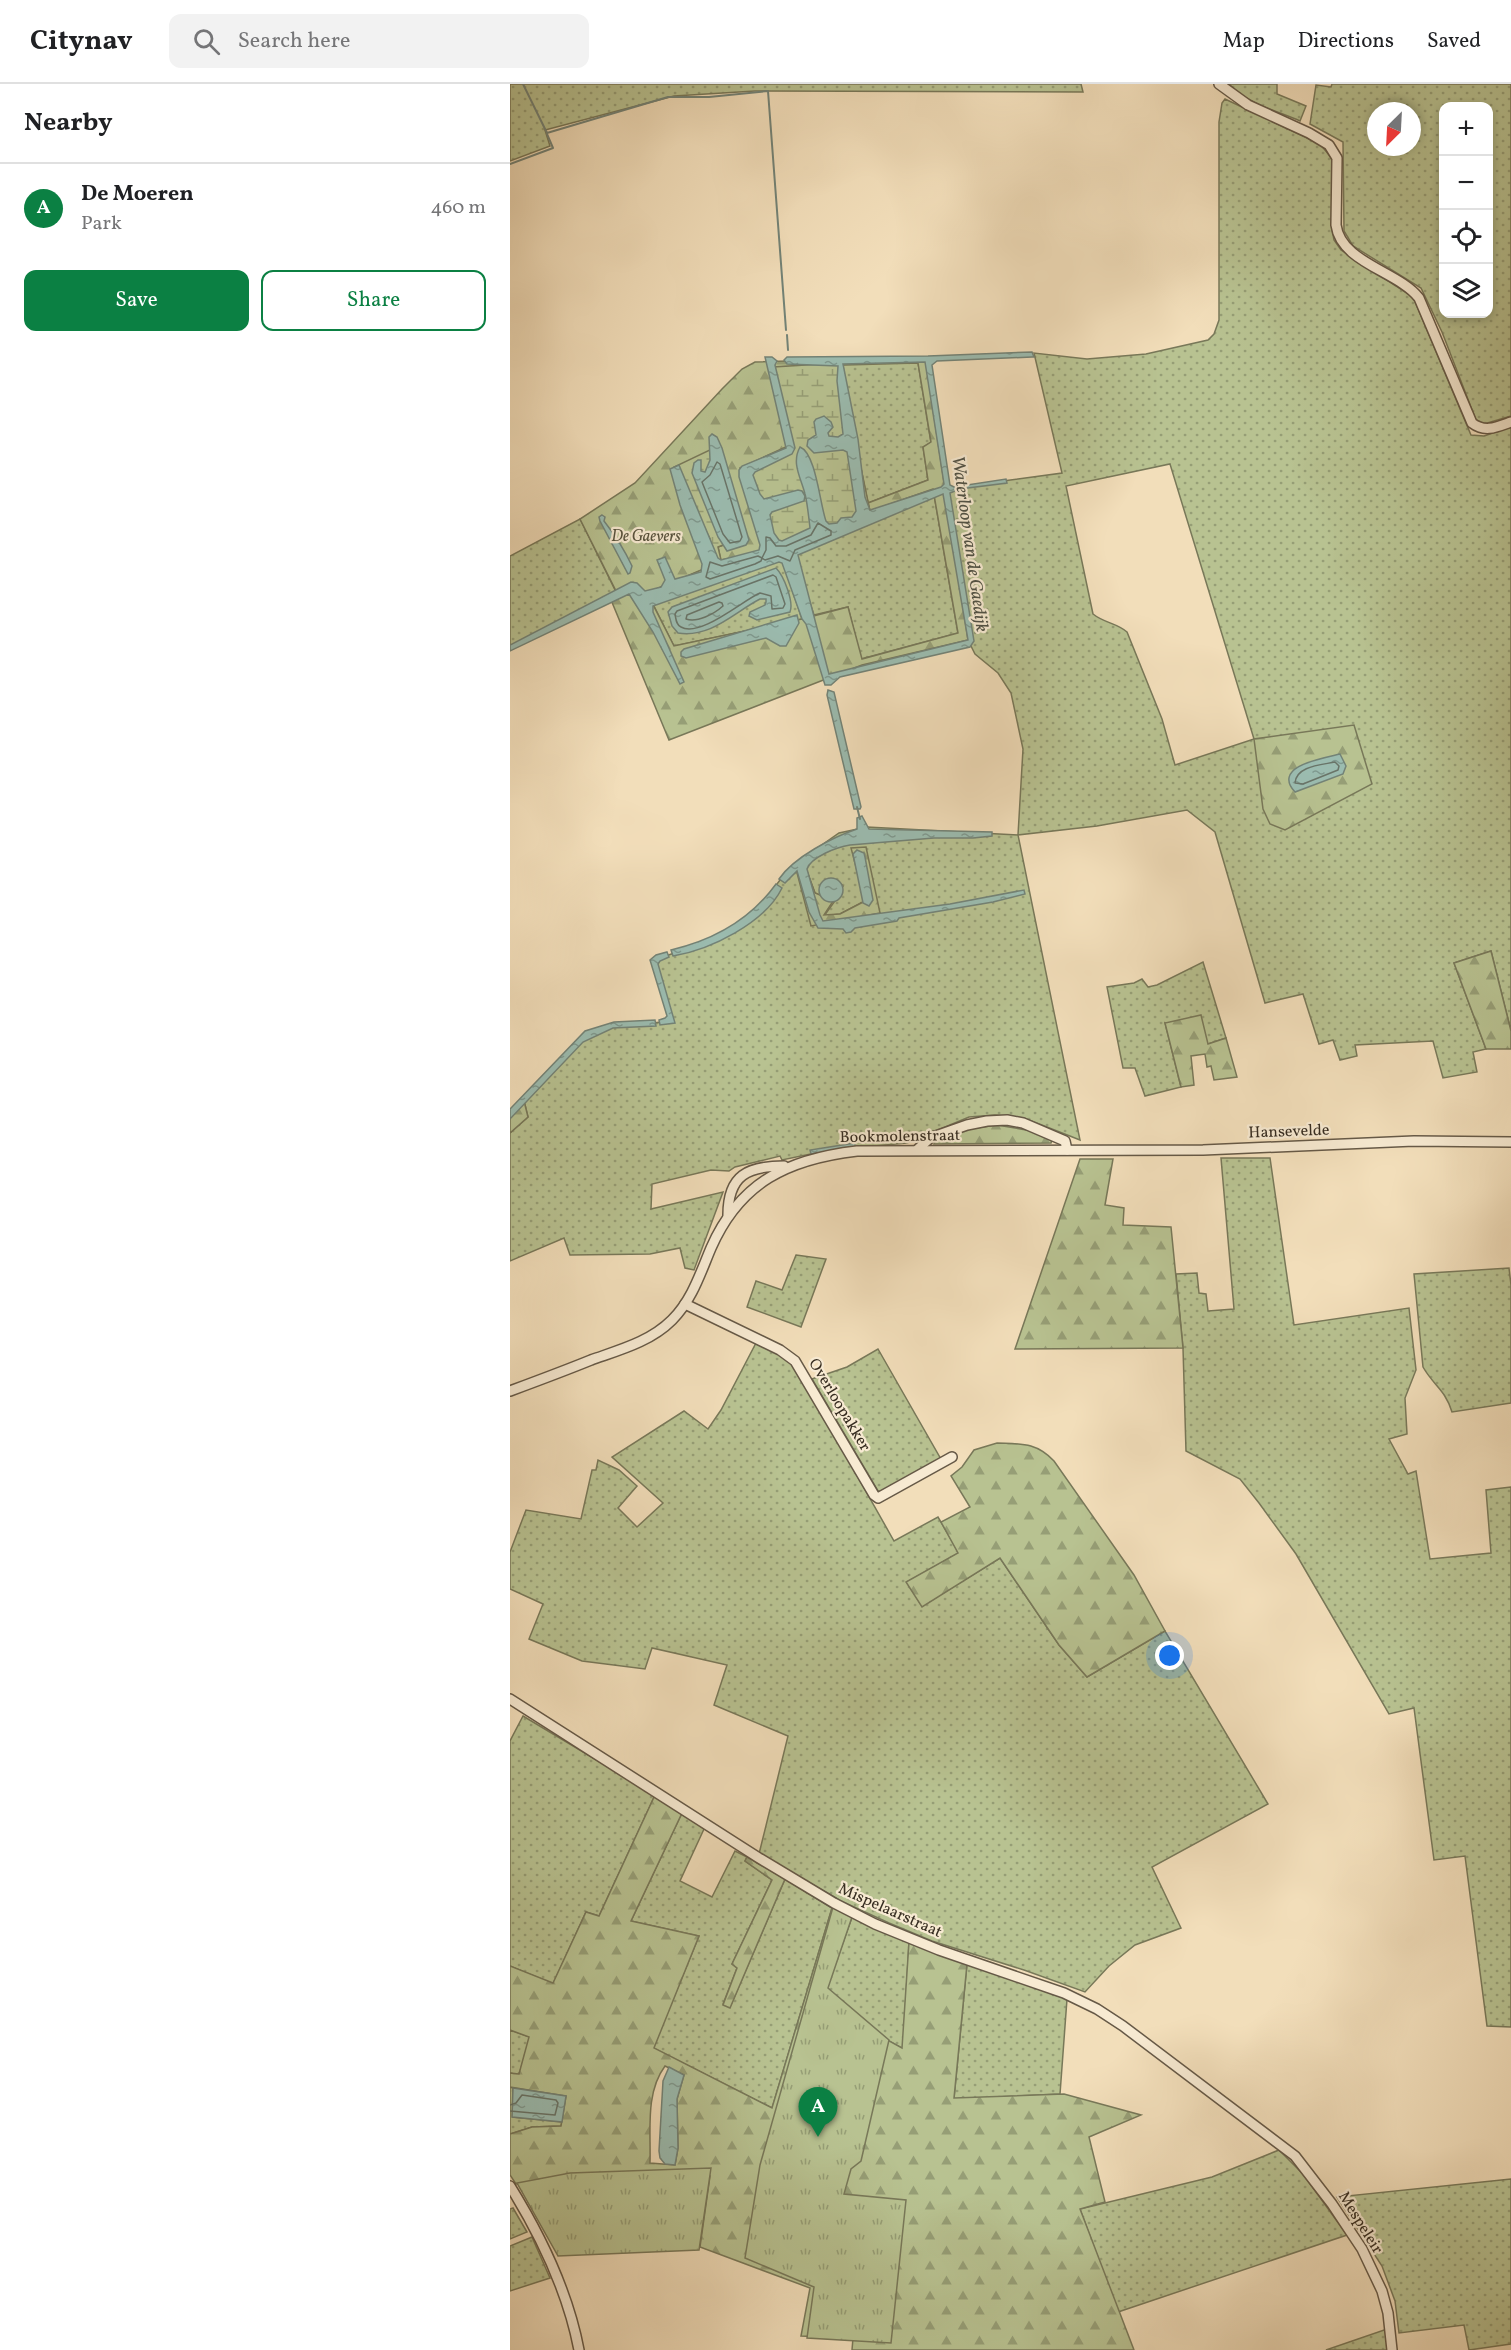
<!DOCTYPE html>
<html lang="en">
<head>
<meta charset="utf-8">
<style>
	body { margin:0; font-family:Vollkorn,serif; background:#f2f2f2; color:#202124 }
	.controls { position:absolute; right:18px; top:18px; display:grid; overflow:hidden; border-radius:12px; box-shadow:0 3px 9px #0003 }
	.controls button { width:54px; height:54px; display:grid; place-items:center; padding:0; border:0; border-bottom:2px solid #e0e0e0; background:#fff; color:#202124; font:30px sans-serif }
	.compass { position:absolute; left:857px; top:18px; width:54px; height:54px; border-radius:50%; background:#fff; box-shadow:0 3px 9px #0003; rotate:204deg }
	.you { position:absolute; left:660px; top:1572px; width:21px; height:21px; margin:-15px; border:4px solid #fff; border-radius:50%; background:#1a73e8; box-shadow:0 0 0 9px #1a73e833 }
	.badge { display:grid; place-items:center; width:39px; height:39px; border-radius:50%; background:#0b8043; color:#fff; font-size:20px; font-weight:700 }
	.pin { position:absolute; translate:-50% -50px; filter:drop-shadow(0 2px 3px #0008) }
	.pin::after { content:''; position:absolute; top:32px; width:21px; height:18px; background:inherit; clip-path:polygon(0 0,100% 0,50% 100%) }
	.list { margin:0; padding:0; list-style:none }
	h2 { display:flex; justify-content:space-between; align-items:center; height:78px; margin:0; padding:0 24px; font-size:26px }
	h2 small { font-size:20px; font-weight:400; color:#757577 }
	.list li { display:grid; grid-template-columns:39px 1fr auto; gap:18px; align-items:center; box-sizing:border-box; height:90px; padding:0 24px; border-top:2px solid #e0e0e0 }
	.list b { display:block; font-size:22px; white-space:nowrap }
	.list p { margin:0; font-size:20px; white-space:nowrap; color:#757577 }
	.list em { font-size:20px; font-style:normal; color:#757577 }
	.actions { display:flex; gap:12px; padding:18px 24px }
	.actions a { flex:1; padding:14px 0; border:2px solid #0b8043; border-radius:12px; text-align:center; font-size:21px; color:#0b8043 }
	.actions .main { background:#0b8043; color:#fff }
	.icon { flex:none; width:33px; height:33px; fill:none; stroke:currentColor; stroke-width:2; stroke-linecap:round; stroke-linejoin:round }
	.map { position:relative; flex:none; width:1001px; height:2266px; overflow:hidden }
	header { display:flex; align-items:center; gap:36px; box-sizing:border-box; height:84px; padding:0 30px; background:#fff; border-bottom:2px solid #e0e0e0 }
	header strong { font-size:28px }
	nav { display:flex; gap:33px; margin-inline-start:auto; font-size:21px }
	.search { width:420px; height:54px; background:#f2f2f2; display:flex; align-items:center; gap:15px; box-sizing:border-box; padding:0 21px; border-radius:12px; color:#757577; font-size:22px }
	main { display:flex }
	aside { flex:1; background:#fff }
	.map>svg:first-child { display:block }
</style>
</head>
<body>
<header>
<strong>Citynav</strong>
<div class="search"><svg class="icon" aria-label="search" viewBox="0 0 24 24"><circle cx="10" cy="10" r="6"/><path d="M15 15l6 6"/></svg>Search here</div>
<nav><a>Map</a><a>Directions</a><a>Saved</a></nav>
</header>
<main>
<aside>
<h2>Nearby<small></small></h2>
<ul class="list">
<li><span class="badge">A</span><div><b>De Moeren</b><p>Park</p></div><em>460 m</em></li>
</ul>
<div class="actions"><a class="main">Save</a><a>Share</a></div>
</aside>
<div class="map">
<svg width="1001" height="2266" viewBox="0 0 1001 2266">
	<defs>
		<pattern id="grass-dots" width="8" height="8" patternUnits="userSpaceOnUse" patternTransform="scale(1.5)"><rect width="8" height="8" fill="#b8c291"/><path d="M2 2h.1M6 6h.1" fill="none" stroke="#969e76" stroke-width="1.8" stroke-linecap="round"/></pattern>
		<pattern id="forest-firs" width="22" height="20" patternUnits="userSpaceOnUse" patternTransform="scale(1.5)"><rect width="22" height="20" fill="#b8c291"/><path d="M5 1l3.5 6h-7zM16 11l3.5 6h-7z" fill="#969e76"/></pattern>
		<pattern id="wetland-marsh" width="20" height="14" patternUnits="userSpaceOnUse" patternTransform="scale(1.5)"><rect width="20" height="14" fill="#b8c291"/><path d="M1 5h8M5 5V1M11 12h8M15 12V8" fill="none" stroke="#969e76"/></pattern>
		<pattern id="park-tufts" width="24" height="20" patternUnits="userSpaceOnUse" patternTransform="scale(1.5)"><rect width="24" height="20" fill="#b8c291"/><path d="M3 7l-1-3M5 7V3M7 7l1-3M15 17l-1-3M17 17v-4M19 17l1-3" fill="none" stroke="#969e76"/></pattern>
		<pattern id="water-ripples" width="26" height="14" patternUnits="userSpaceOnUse" patternTransform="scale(1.5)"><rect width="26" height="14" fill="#9bbcb0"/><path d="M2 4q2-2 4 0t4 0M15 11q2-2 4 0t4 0" fill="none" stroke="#7f998f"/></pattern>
	</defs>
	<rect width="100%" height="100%" fill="#f2deba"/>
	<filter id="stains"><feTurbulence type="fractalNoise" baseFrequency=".00333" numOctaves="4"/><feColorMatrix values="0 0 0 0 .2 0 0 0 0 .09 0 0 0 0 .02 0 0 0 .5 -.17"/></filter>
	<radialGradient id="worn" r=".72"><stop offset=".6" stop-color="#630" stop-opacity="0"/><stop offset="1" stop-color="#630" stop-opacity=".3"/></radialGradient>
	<g fill="url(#grass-dots)" stroke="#787859" stroke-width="1.5" fill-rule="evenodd">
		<path d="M 0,0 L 571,0 L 573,8 L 245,7 L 164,12 L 35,46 L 40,62 L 0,77 Z"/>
		<path d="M 719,0 L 767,0 L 767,10 L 796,22 L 790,37 C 767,27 736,19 719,0 Z"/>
		<path d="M 822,0 L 1001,0 L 1001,332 L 974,340 L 966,336 L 932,248 L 911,204 L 843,162 L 834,147 L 833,58 L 800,40 L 806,1 L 821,3 ZM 934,22 L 978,22 L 978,230 L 934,230 ZM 866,27 L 902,27 L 902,63 L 866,63 Z"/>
		<path d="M 715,15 L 810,60 L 824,77 L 822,145 L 824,156 L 831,166 L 903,213 L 961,351 L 974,352 L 1001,343 L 1001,947 L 981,867 L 944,879 L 976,965 L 963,968 L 967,988 L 933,994 L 923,957 L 845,961 L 847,972 L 830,976 L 823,956 L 809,960 L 793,910 L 755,919 L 705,748 L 677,726 L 587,742 L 508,751 L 570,1056 L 514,1034 L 485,1031 L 459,1033 L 397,1059 L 320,1066 L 272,1076 L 270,1072 L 225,1083 L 219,1087 L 201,1086 L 142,1100 L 141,1125 L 213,1108 L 184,1186 L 175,1184 L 170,1164 L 140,1170 L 60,1171 L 54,1154 L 0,1177 L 0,1049 L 18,1033 L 13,1013 L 63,964 L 89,944 L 163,937 L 144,876 L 208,854 L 240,832 L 258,812 L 279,784 L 329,749 L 357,743 L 508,751 L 513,665 L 501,609 L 488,589 L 465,570 L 458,556 L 433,405 L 552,389 L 524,269 L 577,275 L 636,270 L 698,256 L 704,250 L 709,236 L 709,38 L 712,19 ZM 660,380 L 744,655 L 665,681 L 652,635 L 617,548 C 607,539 594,539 583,530 L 556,402 ZM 294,780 L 305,809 L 312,812 L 330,810 L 314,832 L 330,830 L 355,817 L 370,829 L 301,841 Z"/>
		<path d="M 329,279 L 408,279 L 421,359 L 413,363 L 418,396 L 358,419 Z"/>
		<path d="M 423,405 L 448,549 L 351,575 L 338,523 L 304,531 L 284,471 L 360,427 Z"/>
		<path d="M 70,435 L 106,508 L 0,562 L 0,472 Z"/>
		<path d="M 271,473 L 292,535 L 164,562 L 141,516 Z"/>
		<path d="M 693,878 L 716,954 L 698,960 L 655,939 L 671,1003 L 635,1012 L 625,984 L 613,984 L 597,903 L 624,899 L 632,895 L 638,903 L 647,901 Z"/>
		<path d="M 711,1074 L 760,1074 L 784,1241 L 899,1224 L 906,1286 L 895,1314 L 897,1350 L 879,1355 L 898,1390 L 906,1387 L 920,1475 L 981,1469 L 976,1406 L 1001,1403 L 1001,1943 L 977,1942 L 955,1772 L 924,1776 L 904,1624 L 879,1630 L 786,1470 L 749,1419 L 730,1395 L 676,1367 L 673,1264 L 666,1190 L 687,1189 L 689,1209 L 696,1210 L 698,1227 L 724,1225 Z"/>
		<path d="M 286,1171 L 316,1175 L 291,1243 L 237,1223 L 246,1197 L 272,1206 Z"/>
		<path d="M 999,1184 L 1001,1201 L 1001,1319 L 942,1328 C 935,1305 923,1301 913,1283 L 904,1190 Z"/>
		<path d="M 246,1259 L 278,1275 L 288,1287 L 384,1457 L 428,1433 L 449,1469 L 397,1498 L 412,1522 L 490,1474 L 549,1561 L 577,1593 L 655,1547 L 758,1720 L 642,1783 L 671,1844 L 625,1861 L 599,1882 L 575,1908 L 514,1886 L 422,1857 L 379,1839 L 331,1817 L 249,1770 L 278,1652 L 204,1621 L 217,1581 L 142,1564 L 135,1585 L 72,1577 L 19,1555 L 33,1520 L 0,1505 L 0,1468 L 16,1426 L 71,1435 L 82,1386 L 86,1386 L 88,1376 L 109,1386 L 127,1402 L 108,1424 L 127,1443 L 153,1419 L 102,1373 L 174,1327 L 198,1345 L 211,1326 Z"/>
		<path d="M 368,1265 L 432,1377 L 373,1408 L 368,1407 L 302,1295 L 337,1283 Z"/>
		<path d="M 13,1632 L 145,1711 L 89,1832 L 76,1828 L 43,1900 L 0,1882 L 0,1657 Z"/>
		<path d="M 172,1729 L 194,1745 L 170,1797 L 202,1813 L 225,1767 L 237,1773 L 235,1777 L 262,1796 L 222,1880 L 227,1884 L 213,1920 L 220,1923 L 275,1795 L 322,1824 L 262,2024 L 143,1964 L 189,1852 L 121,1837 Z"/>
		<path d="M 342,1833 L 399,1858 L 393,1965 L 379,1957 L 316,1904 Z"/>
		<path d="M 457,1880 L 557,1915 L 550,2010 L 444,2015 Z"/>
		<path d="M 0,1946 L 20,1953 L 9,1991 L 0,1989 Z"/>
		<path d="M 0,2003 L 3,2004 L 3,2033 L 52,2038 L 51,2042 L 22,2043 L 0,2050 Z"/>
		<path d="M 769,2066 L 793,2090 L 837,2151 L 608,2228 L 570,2125 L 702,2093 Z"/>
		<path d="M 1001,2095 L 1001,2260 L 959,2266 L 954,2241 L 889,2249 L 885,2217 L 872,2182 L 827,2113 Z"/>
		<path d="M 3,2124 L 17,2148 L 0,2155 L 0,2125 Z"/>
		<path d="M 22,2153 L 40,2194 L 0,2207 L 0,2162 Z"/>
		<path d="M 877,2245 L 878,2266 L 816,2266 Z"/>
	</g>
	<g fill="url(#forest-firs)" stroke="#787859" stroke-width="1.5" fill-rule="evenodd">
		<path d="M 415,273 L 458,556 L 352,581 L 159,656 L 99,511 L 106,507 L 70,435 L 125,399 L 212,305 L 232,285 L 245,278 ZM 408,279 L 421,358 L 413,363 L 418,396 L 358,419 L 360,427 L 423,405 L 448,549 L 352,575 L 338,523 L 292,535 L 164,562 L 137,509 L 197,484 L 200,456 L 231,455 L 208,463 L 211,477 L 255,467 L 278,362 L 263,283 Z"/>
		<path d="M 844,641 L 862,700 L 775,746 L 760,740 L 753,725 L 744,655 Z"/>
		<path d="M 356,763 L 370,829 L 301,842 L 286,785 L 294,779 L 305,809 L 312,812 L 330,799 L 333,802 L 314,831 L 330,830 L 355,817 L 341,764 Z"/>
		<path d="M 981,867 L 1001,947 L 1001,965 L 976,965 L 944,879 Z"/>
		<path d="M 691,931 L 698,960 L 716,954 L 727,993 L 704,996 L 701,982 L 697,983 L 695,970 L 681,972 L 684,1001 L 671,1003 L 655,939 Z"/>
		<path d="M 13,1013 L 18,1033 L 0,1049 L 0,1027 Z"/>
		<path d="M 487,1041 L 522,1047 L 542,1056 L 541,1059 L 424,1060 L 425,1057 L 452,1046 Z"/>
		<path d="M 570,1075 L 603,1075 L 595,1121 L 614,1124 L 613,1141 L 661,1143 L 673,1264 L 505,1265 Z"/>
		<path d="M 487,1359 C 511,1360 526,1358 544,1377 L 624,1491 L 655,1547 L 577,1593 L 549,1561 L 490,1474 L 412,1523 L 396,1498 L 448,1469 L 431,1438 L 460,1423 L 441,1392 L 452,1383 L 464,1366 Z"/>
		<path d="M 145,1711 L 172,1729 L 121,1837 L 189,1852 L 144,1964 L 262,2024 L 322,1824 L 342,1833 L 317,1904 L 379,1957 L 392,1964 L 399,1858 L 457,1880 L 444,2014 L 554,2010 L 631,2031 L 579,2053 L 595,2118 L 570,2125 L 624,2266 L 342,2266 L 343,2254 L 291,2252 L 300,2204 L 190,2163 L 200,2092 L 6,2100 L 0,2091 L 0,2050 L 22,2043 L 51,2042 L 56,2012 L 0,2003 L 0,1989 L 9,1990 L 19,1953 L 0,1946 L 0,1882 L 43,1899 L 76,1828 L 89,1832 ZM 155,1982 L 174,1991 L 167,2015 L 168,2064 L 165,2081 L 140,2079 C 141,2047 135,2009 155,1982 Z"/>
		<path d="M 237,1773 L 275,1795 L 220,1924 L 213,1921 L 227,1884 L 222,1880 L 262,1796 L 235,1777 Z"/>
	</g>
	<path fill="url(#wetland-marsh)" stroke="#787859" stroke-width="1.5" d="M 329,279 L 360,427 L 353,437 L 137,509 L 196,484 L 200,455 L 164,383 L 206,363 L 231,454 L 208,463 L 211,476 L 255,467 L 230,384 L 278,362 L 263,283 Z"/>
	<g fill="url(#park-tufts)" stroke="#787859" stroke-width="1.5">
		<path d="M 323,1823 L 342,1833 L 318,1904 L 379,1956 L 351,2077 L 341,2085 L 334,2110 L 396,2116 L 381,2259 L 297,2254 L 304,2203 L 235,2174 L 250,2081 Z"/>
		<path d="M 201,2084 L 189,2166 L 48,2172 L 7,2099 L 60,2089 Z"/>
	</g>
	<g fill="url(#water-ripples)" stroke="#738377" stroke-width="1.5" fill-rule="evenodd">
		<path d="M 522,268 L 524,273 L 522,273 L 427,277 L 422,281 L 440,401 L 444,403 L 496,395 L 497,399 L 450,405 L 440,409 L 464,557 L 460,563 L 330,593 L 321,601 L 315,601 L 296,540 L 292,535 L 272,479 L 269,478 L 143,522 L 143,528 L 174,598 L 170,600 L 143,548 L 119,510 L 0,567 L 0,561 L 121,498 L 127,499 L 135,507 L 151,503 L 155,496 L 147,476 L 155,473 L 165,495 L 191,488 L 192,480 L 170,421 L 160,385 L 169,381 L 208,474 L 211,476 L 249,466 L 250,461 L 229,393 L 229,386 L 232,382 L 276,364 L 255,273 L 262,273 L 267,277 L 265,281 L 285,364 L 282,370 L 245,388 L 243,391 L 250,410 L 254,415 L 288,406 L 292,407 L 295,412 L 294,417 L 262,428 L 260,431 L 264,449 L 269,456 L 272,457 L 300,444 C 299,435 297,417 295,410 C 291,394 281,379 290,363 C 306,369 310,421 316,437 L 319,440 L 327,439 L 331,434 L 342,433 L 346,427 L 337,368 L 333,366 L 304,369 L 297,362 L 298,356 L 306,351 L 304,338 L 306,335 L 314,332 L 321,338 L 323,343 L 318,349 L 319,352 L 328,353 L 333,350 L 327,297 L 328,282 L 277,280 L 274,276 L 277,273 L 418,272 ZM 415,278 L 434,400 L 431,403 L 360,426 L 355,413 L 348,355 L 333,280 ZM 433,410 L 458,556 L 319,590 L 288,471 Z"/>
		<path d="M 202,350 L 207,353 L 212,364 L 239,456 L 236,461 L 217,467 L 208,453 L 182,389 L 184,379 L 188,376 L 191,376 L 191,387 L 195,388 L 200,376 L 199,353 Z"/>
		<path d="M 92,431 L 95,433 L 94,437 C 105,451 115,467 122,482 L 120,489 L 118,490 L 90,437 L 89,433 Z"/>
		<path d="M 266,484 C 274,492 284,518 280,528 L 247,536 L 239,532 L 240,528 L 255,521 L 256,518 L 256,515 L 250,515 C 223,529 201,554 168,549 L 162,542 L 158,528 L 162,523 Z"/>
		<path d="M 287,531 L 289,539 L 276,562 L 270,562 L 256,554 L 176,574 L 171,572 L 171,568 L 174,565 Z"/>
		<path d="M 318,606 L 324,608 L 351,723 L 350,725 L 344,725 L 317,611 Z"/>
		<path d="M 830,670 L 836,682 L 833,690 L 785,708 C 761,682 814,674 830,670 Z"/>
		<path d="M 352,732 L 359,745 L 482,748 L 482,752 L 463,754 L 424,754 L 340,761 C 327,763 301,773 297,785 L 310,831 L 313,837 L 440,820 L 514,806 L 515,810 L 483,818 L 389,834 L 387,837 L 345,844 L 341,848 L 336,849 L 333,845 L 308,844 L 299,828 L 287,787 L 275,799 L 269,795 C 284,773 323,753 347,745 L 347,734 Z"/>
		<path d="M 347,766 L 354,769 L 355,773 L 363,816 L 359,822 L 353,819 L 343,770 Z"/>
		<circle cx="321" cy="806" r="12"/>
		<path d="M 266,800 L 272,804 C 255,839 200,866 163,872 L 161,866 C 204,856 240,836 266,800 Z"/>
		<path d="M 157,868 L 159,873 L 150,877 L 148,880 L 165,939 L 150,941 L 149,936 L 155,934 L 157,932 L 140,876 L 146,871 Z"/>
		<path d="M 145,936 L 146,942 L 103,944 L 73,958 L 0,1035 L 0,1025 L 75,947 L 104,938 Z"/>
		<path d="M 345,1059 L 345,1063 L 301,1070 L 300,1066 Z"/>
		<path d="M 159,1983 L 174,1991 L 167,2015 L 168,2064 L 165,2081 L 155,2080 L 150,2074 L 149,2067 L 153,1997 Z"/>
		<path d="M 3,2004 L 56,2012 L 52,2038 L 2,2033 Z"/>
	</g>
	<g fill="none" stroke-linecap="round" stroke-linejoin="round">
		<g stroke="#697468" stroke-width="1.5">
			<path d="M 207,378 L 210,380 L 232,453 L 230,457 L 220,459 L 213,450 L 192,398 L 200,391 Z"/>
			<path d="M 308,439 L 321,447 L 321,451 L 285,466 L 280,477 L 268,472 L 255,476 L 252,474 L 251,477 L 245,480 L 200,495 L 196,493 L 200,478 L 212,482 L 248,472 L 252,474 L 256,466 L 256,453 L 260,454 L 266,462 L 276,462 L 301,451 Z"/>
			<path d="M 263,491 L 266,493 L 275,520 L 273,524 L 262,525 L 261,512 L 250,509 C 233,516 190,554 171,543 C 166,541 166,535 165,530 L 167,527 Z"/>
			<path d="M 209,518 L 212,519 L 213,522 C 204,530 187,539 176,535 L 177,531 Z"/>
			<path d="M 825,678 L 829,682 L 828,686 L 793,700 L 785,699 C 786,682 811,681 825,678 Z"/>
			<path d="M 0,2021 L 6,2019 L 12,2011 L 46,2016 L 48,2019 L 45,2031 L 0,2027"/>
		</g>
		<g stroke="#738377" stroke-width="2">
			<path d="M 13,0 L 37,49 L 158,13 L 199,13 L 258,7 L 276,246"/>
			<path d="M 0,80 L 43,64 L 37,50"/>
			<path d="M 277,251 L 278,266"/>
			<path d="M 347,723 L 350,735"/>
		</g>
		<defs>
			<g id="minor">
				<path d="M 709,0 L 738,21 L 799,49 L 819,61 L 827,74 L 826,141 C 831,179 888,187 909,214 L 962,339 C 975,349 987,343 1001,338"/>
				<path d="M 407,1066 L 420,1054 L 457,1041 L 477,1037 L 497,1036 L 513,1039 L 555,1057 L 557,1066"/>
				<path d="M 218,1131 C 218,1091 238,1082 274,1082"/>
				<path d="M 175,1220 L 270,1266 L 285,1277 L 364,1411 L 368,1414 L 442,1373"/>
				<path d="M 0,1307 C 27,1297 54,1287 81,1276 C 109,1266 140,1258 162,1236 C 182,1216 190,1190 201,1164 C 230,1098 278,1075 347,1067 L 693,1066 L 904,1057 L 1001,1058"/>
				<path d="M 0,1615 L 249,1774 L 324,1819 L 365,1840 L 429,1866 L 554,1909 L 587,1925 L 613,1942 L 785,2072 L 822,2120 L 852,2165 L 872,2207 L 878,2229 L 882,2266"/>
				<path d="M 0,2102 C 31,2152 58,2208 69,2266"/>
			</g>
		</defs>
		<use href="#minor" stroke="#665947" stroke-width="12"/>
		<use href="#minor" stroke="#f7ead2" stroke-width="9"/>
	</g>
	<g text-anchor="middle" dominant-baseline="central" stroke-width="4.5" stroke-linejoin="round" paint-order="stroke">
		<g font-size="16" font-style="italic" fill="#57523d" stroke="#f7ead2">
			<text x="136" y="453">De Gaevers</text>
		</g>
		<g font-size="16" fill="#372d21" stroke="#f7ead2">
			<text transform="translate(779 1048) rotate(-2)">Hansevelde</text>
			<text transform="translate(390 1053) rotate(-1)">Bookmolenstraat</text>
			<text transform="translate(329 1321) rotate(59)">Overloopakker</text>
			<text transform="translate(380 1827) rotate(24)">Mispelaarstraat</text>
			<text transform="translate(850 2139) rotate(58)">Mespeleir</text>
		</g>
		<g font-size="18" font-style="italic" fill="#505145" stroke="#f7ead2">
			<text transform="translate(459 460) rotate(82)">Waterloop van de Gaedijk</text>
		</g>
	</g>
	<rect width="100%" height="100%" filter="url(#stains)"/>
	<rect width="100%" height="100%" fill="url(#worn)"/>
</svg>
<div class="controls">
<button>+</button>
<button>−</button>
<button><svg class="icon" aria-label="locate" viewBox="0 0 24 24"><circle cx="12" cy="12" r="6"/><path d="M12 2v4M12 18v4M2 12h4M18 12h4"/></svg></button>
<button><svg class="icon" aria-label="layers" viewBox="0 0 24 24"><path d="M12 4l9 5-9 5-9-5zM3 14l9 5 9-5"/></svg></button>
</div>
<svg class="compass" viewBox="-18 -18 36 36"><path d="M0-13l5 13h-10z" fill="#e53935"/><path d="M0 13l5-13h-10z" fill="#757577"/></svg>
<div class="you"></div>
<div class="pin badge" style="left:308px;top:2053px">A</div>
</div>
</main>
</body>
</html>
